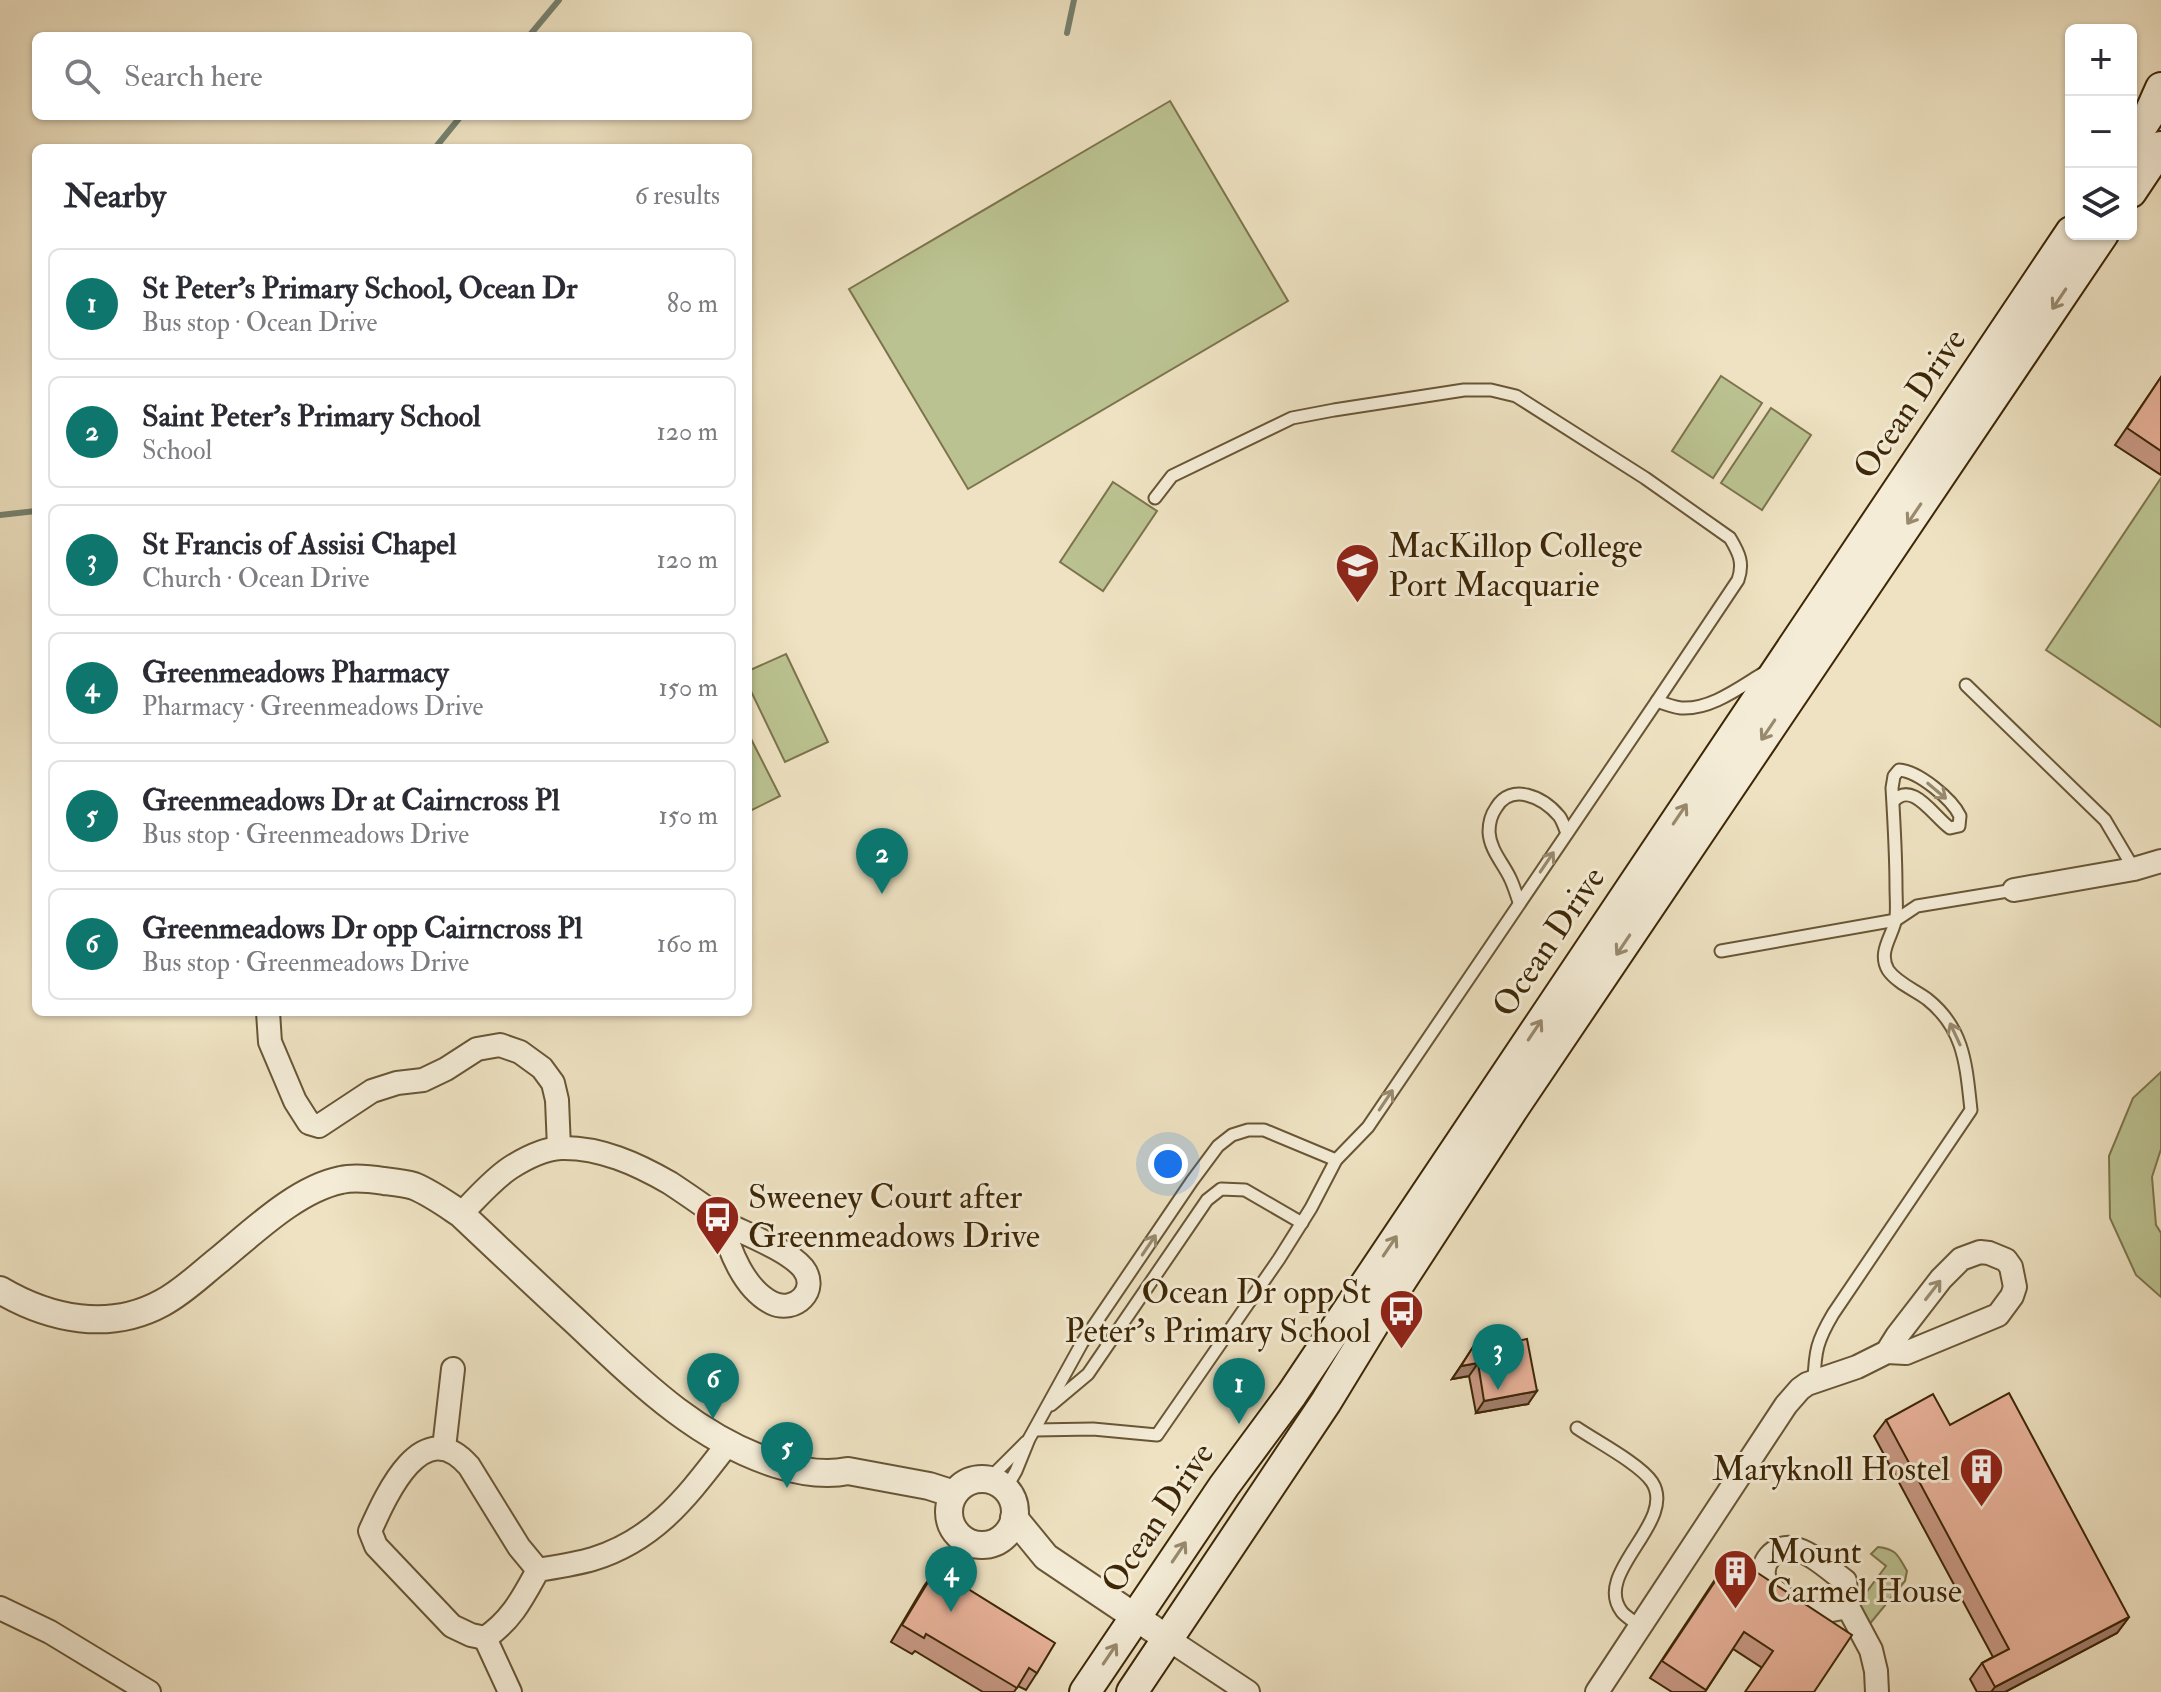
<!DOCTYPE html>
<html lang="en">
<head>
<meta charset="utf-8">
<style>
	body { margin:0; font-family:"IM FELL Double Pica",serif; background:#f7f7f7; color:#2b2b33 }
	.controls { position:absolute; right:24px; top:24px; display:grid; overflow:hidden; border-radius:12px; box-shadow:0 2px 6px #0004 }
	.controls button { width:72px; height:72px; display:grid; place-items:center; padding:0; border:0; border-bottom:2px solid #e1e1e2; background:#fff; color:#2b2b33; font:40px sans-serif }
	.you { position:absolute; left:1168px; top:1164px; width:28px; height:28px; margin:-20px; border:6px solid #fff; border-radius:50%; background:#1a73e8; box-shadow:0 0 0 12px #1a73e833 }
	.badge { display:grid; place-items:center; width:52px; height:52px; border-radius:50%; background:#0f766e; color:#fff; font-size:26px; font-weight:700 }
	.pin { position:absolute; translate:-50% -66px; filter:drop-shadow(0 2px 4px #0008) }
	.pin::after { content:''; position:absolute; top:42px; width:28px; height:24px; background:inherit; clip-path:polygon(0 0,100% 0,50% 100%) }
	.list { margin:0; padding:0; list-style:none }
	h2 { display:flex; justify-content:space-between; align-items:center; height:104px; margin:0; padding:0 32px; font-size:34px }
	h2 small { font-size:26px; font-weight:400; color:#7c7c81 }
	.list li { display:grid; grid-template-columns:52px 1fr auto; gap:24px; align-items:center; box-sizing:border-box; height:112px; margin:0 16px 16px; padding:0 16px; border:2px solid #e1e1e2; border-radius:12px }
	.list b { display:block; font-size:30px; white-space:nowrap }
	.list p { margin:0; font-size:26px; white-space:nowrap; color:#7c7c81 }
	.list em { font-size:26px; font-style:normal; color:#7c7c81 }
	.icon { flex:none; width:44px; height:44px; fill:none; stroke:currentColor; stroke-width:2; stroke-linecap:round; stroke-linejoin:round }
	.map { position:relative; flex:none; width:2161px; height:1692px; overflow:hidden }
	.search { position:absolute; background:#fff; box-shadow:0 2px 6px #0004; left:32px; top:32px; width:720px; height:88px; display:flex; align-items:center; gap:20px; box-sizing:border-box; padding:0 28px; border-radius:12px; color:#7c7c81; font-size:30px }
	.panel { position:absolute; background:#fff; box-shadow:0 2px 6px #0004; left:32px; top:144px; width:720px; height:872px; border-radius:12px }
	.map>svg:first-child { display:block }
</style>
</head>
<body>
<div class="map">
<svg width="2161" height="1692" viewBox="0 0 2161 1692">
	<rect width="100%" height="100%" fill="#eee2c2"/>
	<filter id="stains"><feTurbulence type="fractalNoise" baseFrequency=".0025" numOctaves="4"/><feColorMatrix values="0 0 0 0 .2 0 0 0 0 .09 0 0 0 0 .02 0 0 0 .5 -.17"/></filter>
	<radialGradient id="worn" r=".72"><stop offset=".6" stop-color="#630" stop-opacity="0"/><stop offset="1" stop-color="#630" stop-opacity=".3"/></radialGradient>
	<g fill="#bbc291" stroke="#7c744c" stroke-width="2">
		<path d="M 1170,101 L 1288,301 L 968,489 L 849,289 Z"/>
		<path d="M 1721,376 L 1762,403 L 1713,478 L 1672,451 Z"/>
		<path d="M 1771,408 L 1811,435 L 1762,510 L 1721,483 Z"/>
		<path d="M 2161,478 L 2161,727 L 2046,650 Z"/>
		<path d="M 1113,482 L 1157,511 L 1103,591 L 1060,562 Z"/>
		<path d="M 786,654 L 828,742 L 785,762 L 748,685 L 748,671 Z"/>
		<path d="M 748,733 L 780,796 L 748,812 Z"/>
		<path d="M 2161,1072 L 2161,1149 L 2152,1177 L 2156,1225 L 2161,1233 L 2161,1297 L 2136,1275 L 2110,1218 L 2109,1156 L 2133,1098 Z"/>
		<path d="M 1878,1547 C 1897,1549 1898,1556 1907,1571 L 1905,1581 L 1868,1626 L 1849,1582 L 1865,1594 L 1886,1566 L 1871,1554 Z"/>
	</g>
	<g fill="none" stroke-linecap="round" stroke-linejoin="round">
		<g stroke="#758170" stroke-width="6">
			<path d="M 1067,33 L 1074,0"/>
			<path d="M 529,36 L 559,0"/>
			<path d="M 435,148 L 461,116"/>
			<path d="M 0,515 L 36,511"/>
		</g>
		<defs>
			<g id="service">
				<path d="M 1155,498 L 1172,476 L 1292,418 L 1334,410 L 1464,390 L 1491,390 L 1516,396 L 1645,478 L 1730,538 C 1739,553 1744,563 1738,580 L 1657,701"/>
				<path d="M 1966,685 L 2105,820 L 2134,869"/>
				<path d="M 1519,902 C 1516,894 1514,886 1510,878 C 1503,863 1490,850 1489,832 C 1489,824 1491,815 1496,808 C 1511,782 1543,797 1559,816 C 1563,821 1564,827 1567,833"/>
				<path d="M 1721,951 L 1896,920 L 1917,906 L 2014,890"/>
				<path d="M 1814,1381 C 1815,1351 1817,1341 1833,1314 L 1971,1110 C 1966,1066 1965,1029 1927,999 C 1915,990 1897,983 1888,970 C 1877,951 1894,935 1896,917 C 1897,907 1896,897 1896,887 C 1896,854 1894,821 1892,788 L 1894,776 L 1899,770 C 1918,771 1952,799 1960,816 L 1959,826 L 1950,828 C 1934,817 1912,779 1893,802"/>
				<path d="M 1051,1405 L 1088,1374 L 1207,1200 L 1221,1189 L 1245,1190 L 1302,1223"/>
				<path d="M 1577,1428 C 1596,1441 1640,1464 1652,1482 C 1678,1522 1591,1573 1622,1612 C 1626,1617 1635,1622 1641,1627"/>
				<path d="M 1035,1430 L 1093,1429 L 1157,1435 L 1279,1259 L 1311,1208 L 1336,1160 L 1368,1127 L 1657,701 C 1665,704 1673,707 1681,708 C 1710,710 1739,688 1762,674"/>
				<path d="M 988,1480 L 1026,1442"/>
				<path d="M 1005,1490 L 1016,1471 L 1029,1439 L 1082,1343 L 1192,1181 L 1218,1146 L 1232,1135 L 1248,1130 L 1264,1130 L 1336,1160"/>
			</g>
			<g id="minor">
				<path d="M 2014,890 L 2134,869 L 2161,861"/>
				<path d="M 268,1012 L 270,1042 L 295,1101 L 309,1123 L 319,1126 L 372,1091 L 397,1083 L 423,1080 L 446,1069 L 477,1049 L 500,1045 L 520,1052 L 542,1068 L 553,1083 L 557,1100 L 559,1148"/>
				<path d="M 461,1214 C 476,1199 492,1180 510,1168 C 524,1159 544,1149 561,1148 C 600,1147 637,1164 670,1183 C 682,1191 694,1199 705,1207 C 711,1212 717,1219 724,1223 C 746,1234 788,1250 803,1268 C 820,1290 795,1314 772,1303 C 744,1289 729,1250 722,1222"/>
				<path d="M 444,1448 L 453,1369"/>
				<path d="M 538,1570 L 519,1547 L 469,1466 C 423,1413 387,1493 370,1531 L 376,1546 L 452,1626 L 471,1635 L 485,1638 C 512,1620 523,1597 538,1570 C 556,1567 576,1564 593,1559 C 657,1539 688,1495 727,1445"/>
				<path d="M 1848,1607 C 1836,1609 1822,1613 1810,1612 C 1801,1610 1768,1589 1765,1580 C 1759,1563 1775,1545 1792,1548 C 1810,1551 1830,1570 1845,1581 L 1848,1607 L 1871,1650 L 1876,1671 L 1877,1692"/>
				<path d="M 0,1608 L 50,1632 L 149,1692"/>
				<path d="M 485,1638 L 510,1692"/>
				<path d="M 1168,1639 L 1248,1692"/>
				<path d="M 1597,1692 L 1786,1405 L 1800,1389 L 1807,1384 L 1857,1367 L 1887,1352 L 1906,1353 L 1998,1315 L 2012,1296 L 2015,1287 L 2011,1267 L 2006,1260 L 1989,1253 L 1980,1252 L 1961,1259 L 1941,1279 L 1897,1336 L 1887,1352"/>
			</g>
			<g id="tertiary">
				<path d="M 0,1290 C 49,1319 109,1332 162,1303 C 183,1292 201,1274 220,1259 C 254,1231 297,1189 341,1180 C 354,1177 371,1179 384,1181 C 393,1182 405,1183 414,1186 C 431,1193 446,1204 461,1214 C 498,1249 535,1284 573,1319 C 634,1376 694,1438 776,1464 C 798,1471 825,1476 848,1471 L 929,1486 L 954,1494"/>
				<circle cx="982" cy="1512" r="33"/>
				<path d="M 1014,1518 L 1046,1557 L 1168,1639"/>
			</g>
			<g id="secondary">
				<path d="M 2131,143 L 2149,115 L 2161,88"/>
				<path d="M 2131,192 L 2161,147"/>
				<path d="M 1085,1692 L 1224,1486 L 1292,1394 L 2071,232"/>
				<path d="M 1132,1692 L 1326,1402 L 1387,1302 L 1514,1107 L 2103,234"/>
			</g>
		</defs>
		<use href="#service" stroke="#695635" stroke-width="15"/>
		<use href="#minor" stroke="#695635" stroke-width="26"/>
		<use href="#tertiary" stroke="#695635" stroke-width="30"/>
		<use href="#secondary" stroke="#3d2706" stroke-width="34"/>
		<use href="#service" stroke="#f4ecd7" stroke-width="11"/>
		<use href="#minor" stroke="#f4ecd7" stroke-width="22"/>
		<use href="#tertiary" stroke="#f4ecd7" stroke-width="26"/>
		<use href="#secondary" stroke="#f4ecd7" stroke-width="30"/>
	</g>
	<g fill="#c89984" stroke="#3d2706" stroke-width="2">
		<path d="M 2161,377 L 2161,475 L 2115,445 Z"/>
		<path d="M 1475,1344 L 1488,1346 L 1528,1404 L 1476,1413 L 1469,1376 L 1452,1379 Z"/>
		<path d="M 1886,1420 L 1950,1425 L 2129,1617 L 2117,1633 L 2005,1692 L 1977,1692 L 1970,1679 L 1982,1663 L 1993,1657 L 1874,1436 Z"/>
		<path d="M 936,1569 L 1037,1673 L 1026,1690 L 1018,1686 L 1014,1692 L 983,1692 L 915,1651 L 912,1654 L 891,1642 L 924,1586 Z"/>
		<path d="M 1720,1572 L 1814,1692 L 1761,1667 L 1733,1649 L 1705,1692 L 1672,1692 L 1650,1678 Z"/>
	</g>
	<g fill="#a27d6c" stroke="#3d2706" stroke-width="2">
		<path d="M 1478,1363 L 1469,1376 L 1452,1379 L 1461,1366 Z"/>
		<path d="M 1537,1391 L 1528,1404 L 1476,1413 L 1484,1401 Z"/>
		<path d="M 2129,1617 L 2117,1633 L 2005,1692 L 1991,1692 L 1995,1687 Z"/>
	</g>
	<g fill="#e8b29a" stroke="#3d2706" stroke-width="2">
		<path d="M 2161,377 L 2161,451 L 2127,428 Z"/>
		<path d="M 1527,1339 L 1537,1391 L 1484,1401 L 1478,1363 L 1461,1366 L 1475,1344 L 1487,1342 L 1488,1346 Z"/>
		<path d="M 2009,1393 L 2129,1617 L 1995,1687 L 1982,1663 L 2009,1649 L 1886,1420 L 1933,1394 L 1950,1425 Z"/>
		<path d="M 1732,1556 L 1852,1635 L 1814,1692 L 1745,1692 L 1773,1651 L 1744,1632 L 1706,1690 L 1662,1661 Z"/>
		<path d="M 936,1569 L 1055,1643 L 1037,1673 L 1029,1668 L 1017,1688 L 926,1634 L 924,1638 L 902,1625 Z"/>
	</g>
	<defs><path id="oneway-shaft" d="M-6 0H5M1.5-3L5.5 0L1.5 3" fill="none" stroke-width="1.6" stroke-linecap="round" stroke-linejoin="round" transform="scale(2)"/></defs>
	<g stroke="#988a6e">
		<use href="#oneway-shaft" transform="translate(2059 299) rotate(124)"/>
		<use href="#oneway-shaft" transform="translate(1914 514) rotate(124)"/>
		<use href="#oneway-shaft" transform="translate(1768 730) rotate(124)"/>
		<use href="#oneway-shaft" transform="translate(1937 791) rotate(40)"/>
		<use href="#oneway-shaft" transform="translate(1680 814) rotate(-56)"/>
		<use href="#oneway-shaft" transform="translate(1547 862) rotate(-56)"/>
		<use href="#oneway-shaft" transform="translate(1623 945) rotate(124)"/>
		<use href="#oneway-shaft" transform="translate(1535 1030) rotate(-56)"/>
		<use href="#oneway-shaft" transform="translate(1955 1034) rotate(-115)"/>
		<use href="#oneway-shaft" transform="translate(1386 1100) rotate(-56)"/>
		<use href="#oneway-shaft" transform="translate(1149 1245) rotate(-56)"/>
		<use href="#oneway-shaft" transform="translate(1390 1246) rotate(-56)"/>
		<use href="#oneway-shaft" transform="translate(1933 1290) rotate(-52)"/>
		<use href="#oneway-shaft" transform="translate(1179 1552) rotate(-56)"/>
		<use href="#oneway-shaft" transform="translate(1110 1654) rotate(-56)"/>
	</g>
	<defs>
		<symbol id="school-pin" viewBox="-11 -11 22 30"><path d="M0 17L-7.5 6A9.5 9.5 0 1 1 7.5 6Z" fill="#8f2418" stroke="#f4ecd7"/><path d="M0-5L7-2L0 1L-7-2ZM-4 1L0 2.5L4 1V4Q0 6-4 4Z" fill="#fff"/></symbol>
		<symbol id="bus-pin" viewBox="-11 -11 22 30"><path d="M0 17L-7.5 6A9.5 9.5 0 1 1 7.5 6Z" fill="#8f2418" stroke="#f4ecd7"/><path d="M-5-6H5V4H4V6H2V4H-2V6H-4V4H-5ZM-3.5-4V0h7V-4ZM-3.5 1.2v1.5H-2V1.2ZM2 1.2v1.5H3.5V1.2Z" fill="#fff"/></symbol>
		<symbol id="building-pin" viewBox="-11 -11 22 30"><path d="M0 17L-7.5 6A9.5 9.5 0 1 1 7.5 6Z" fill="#8f2418" stroke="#f4ecd7"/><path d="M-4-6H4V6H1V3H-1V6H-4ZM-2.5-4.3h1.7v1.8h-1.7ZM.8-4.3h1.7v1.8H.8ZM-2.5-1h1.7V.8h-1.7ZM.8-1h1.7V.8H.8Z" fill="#fff"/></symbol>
	</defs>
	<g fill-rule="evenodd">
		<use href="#school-pin" x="1332" y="540" width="51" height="69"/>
		<use href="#bus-pin" x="692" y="1192" width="51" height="69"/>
		<use href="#bus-pin" x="1376" y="1286" width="51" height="69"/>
		<use href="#building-pin" x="1956" y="1444" width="51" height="69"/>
		<use href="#building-pin" x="1710" y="1546" width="51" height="69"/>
	</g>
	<g text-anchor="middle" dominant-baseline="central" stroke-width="6" stroke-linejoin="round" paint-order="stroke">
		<g font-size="34" fill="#3d2706" stroke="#f4ecd7">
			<text transform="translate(1910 404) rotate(-56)">Ocean Drive</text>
			<text transform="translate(1549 942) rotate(-56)">Ocean Drive</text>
			<text transform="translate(1158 1518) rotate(-56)">Ocean Drive</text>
		</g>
		<g font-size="34" fill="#3d2706" stroke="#f4ecd7" text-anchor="start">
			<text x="1388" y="546">MacKillop College<tspan x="1388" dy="39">Port Macquarie</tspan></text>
			<text x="748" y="1197">Sweeney Court after<tspan x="748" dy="39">Greenmeadows Drive</tspan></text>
			<text x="1371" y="1292" text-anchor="end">Ocean Dr opp St<tspan x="1371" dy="39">Peter's Primary School</tspan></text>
			<text x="1950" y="1469" text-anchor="end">Maryknoll Hostel</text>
			<text x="1767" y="1552">Mount<tspan x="1767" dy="39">Carmel House</tspan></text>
		</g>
	</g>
	<rect width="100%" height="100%" filter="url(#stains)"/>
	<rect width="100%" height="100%" fill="url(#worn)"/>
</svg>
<div class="controls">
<button>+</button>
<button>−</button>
<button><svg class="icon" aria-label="layers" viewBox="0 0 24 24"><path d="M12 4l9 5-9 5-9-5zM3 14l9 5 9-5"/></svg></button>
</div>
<div class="you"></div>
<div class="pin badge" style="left:1239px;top:1424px">1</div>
<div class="pin badge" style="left:882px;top:894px">2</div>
<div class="pin badge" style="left:1498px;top:1390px">3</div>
<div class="pin badge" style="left:951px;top:1612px">4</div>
<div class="pin badge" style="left:787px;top:1488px">5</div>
<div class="pin badge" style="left:713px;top:1419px">6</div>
<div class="search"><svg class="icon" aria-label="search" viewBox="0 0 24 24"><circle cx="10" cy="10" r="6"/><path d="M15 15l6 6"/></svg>Search here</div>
<section class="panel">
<h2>Nearby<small>6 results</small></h2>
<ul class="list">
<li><span class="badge">1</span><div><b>St Peter's Primary School, Ocean Dr</b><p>Bus stop · Ocean Drive</p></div><em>80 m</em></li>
<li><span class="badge">2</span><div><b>Saint Peter's Primary School</b><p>School</p></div><em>120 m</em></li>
<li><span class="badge">3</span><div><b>St Francis of Assisi Chapel</b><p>Church · Ocean Drive</p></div><em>120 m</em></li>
<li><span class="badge">4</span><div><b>Greenmeadows Pharmacy</b><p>Pharmacy · Greenmeadows Drive</p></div><em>150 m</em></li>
<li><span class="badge">5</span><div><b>Greenmeadows Dr at Cairncross Pl</b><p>Bus stop · Greenmeadows Drive</p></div><em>150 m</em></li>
<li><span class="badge">6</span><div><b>Greenmeadows Dr opp Cairncross Pl</b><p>Bus stop · Greenmeadows Drive</p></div><em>160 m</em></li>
</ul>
</section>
</div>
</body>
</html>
